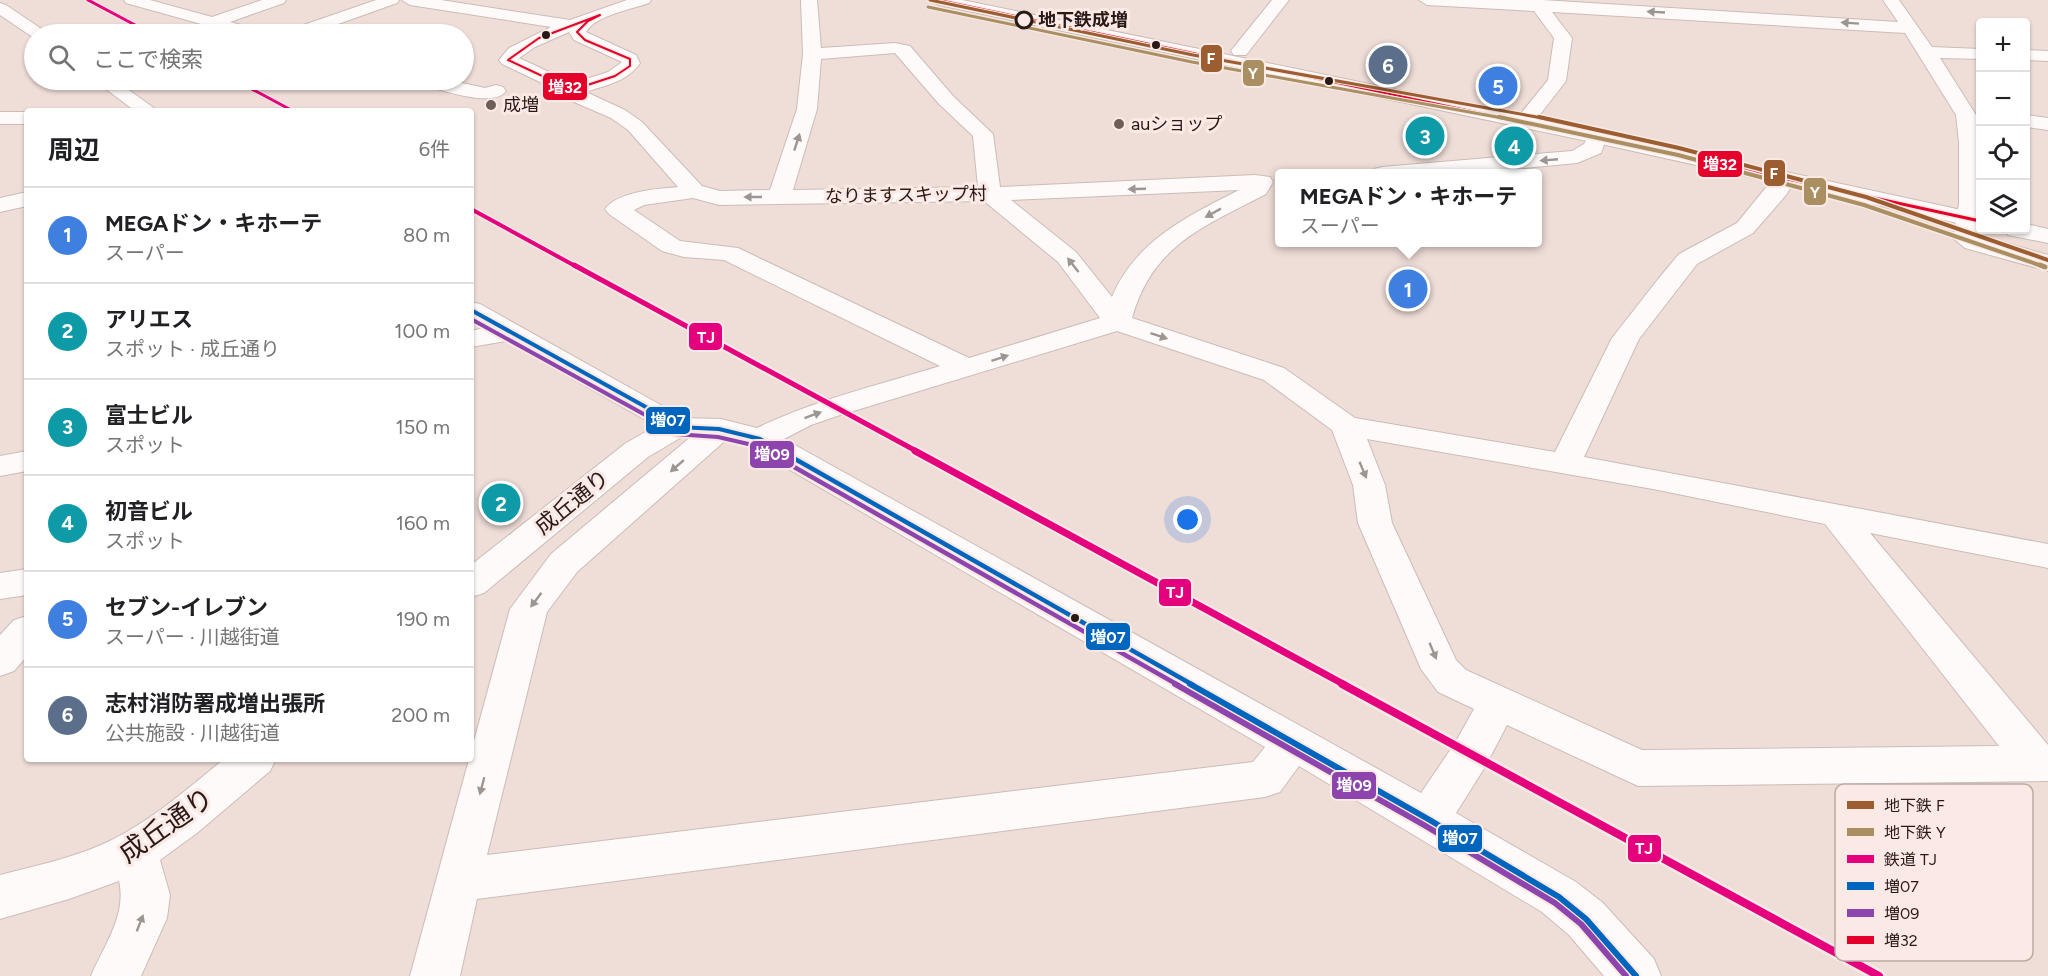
<!DOCTYPE html>
<html lang="ja">
<head>
<meta charset="utf-8">
<style>
	body { margin:0; font-family:Figtree,"Noto Sans JP",sans-serif; background:#f2f2f2; color:#202124 }
	.controls { position:absolute; right:18px; top:18px; display:grid; overflow:hidden; border-radius:6px; box-shadow:0 2px 4px #0004 }
	.controls button { width:54px; height:54px; display:grid; place-items:center; padding:0; border:0; border-bottom:2px solid #e0e0e0; background:#fff; color:#202124; font:30px sans-serif }
	.you { position:absolute; left:1188px; top:520px; width:21px; height:21px; margin:-15px; border:4px solid #fff; border-radius:50%; background:#1a73e8; box-shadow:0 0 0 9px #1a73e833 }
	.badge { display:grid; place-items:center; width:39px; height:39px; border-radius:50%; background:#6e5e59; color:#fff; font-size:20px; font-weight:700 }
	.pin { position:absolute; translate:-50% -50%; border:3px solid #fff; box-shadow:0 2px 6px #0006 }
	.popup { position:absolute; left:1275px; top:169px; width:267px; height:78px; box-sizing:border-box; display:grid; place-content:center; border-radius:6px; background:#fff; filter:drop-shadow(0 2px 4px #0005); font-size:20px; white-space:nowrap; color:#757577 }
	.popup b { font-size:22px; color:#202124 }
	.popup::after { content:''; position:absolute; left:50%; top:100%; margin-left:-12px; border:12px solid transparent; border-top-color:#fff }
	.list { margin:0; padding:0; list-style:none }
	h2 { display:flex; justify-content:space-between; align-items:center; height:78px; margin:0; padding:0 24px; font-size:26px }
	h2 small { font-size:20px; font-weight:400; color:#757577 }
	.list li { display:grid; grid-template-columns:39px 1fr auto; gap:18px; align-items:center; box-sizing:border-box; height:96px; padding:0 24px; border-top:2px solid #e0e0e0 }
	.list b { display:block; font-size:22px; white-space:nowrap }
	.list p { margin:0; font-size:20px; white-space:nowrap; color:#757577 }
	.list em { font-size:20px; font-style:normal; color:#757577 }
	.icon { flex:none; width:33px; height:33px; fill:none; stroke:currentColor; stroke-width:2; stroke-linecap:round; stroke-linejoin:round }
	.map { position:relative; flex:none; width:2048px; height:976px; overflow:hidden }
	.search { position:absolute; background:#fff; box-shadow:0 2px 4px #0004; left:24px; top:24px; width:450px; height:66px; display:flex; align-items:center; gap:15px; box-sizing:border-box; padding:0 21px; border-radius:33px; color:#757577; font-size:22px }
	.panel { position:absolute; background:#fff; box-shadow:0 2px 4px #0004; left:24px; top:108px; width:450px; height:654px; border-radius:6px }
	.map>svg:first-child { display:block }
</style>
</head>
<body>
<div class="map">
<svg width="2048" height="976" viewBox="0 0 2048 976">
	<rect width="100%" height="100%" fill="#efddd8"/>
	<g fill="none" stroke-linecap="round" stroke-linejoin="round">
		<defs>
			<g id="minor">
				<path d="M 124,0 L 150,0 L 212,17 L 262,0 L 286,0 L 284,3 L 230,22 L 260,30 L 262,34 L 237,34 L 126,3 Z"/>
				<path d="M 376,0 L 399,0 L 397,3 L 310,34 L 286,34 L 289,30 Z"/>
				<path d="M 402,0 L 441,0 L 570,20 L 627,0 L 651,0 L 649,3 C 630,10 596,15 586,32 L 636,55 L 640,63 C 627,82 606,85 586,92 L 625,110 L 642,122 L 702,186 L 720,191 L 770,190 L 797,109 L 803,54 L 801,0 L 817,0 L 821,48 L 895,43 L 910,46 L 953,96 L 993,134 L 1000,187 L 1255,175 L 1270,177 L 1273,182 L 1266,194 C 1205,226 1152,245 1132,318 L 1284,368 L 1355,418 L 1555,452 L 1612,338 L 1659,278 L 1679,254 L 1737,223 L 1777,174 L 1785,172 L 1793,174 L 1796,179 L 1786,195 L 1753,233 L 1697,264 L 1677,290 L 1639,339 L 1584,457 L 2048,544 L 2048,568 L 1870,533 L 2048,745 L 2048,781 L 1638,786 L 1507,725 L 1485,767 L 1456,813 L 1576,882 L 1603,903 L 1654,959 L 1661,976 L 1604,976 L 1569,935 L 1542,912 L 1299,766 L 1280,792 L 1265,797 L 477,899 L 460,976 L 410,976 L 510,609 L 551,554 L 693,435 L 680,438 L 648,457 L 484,593 L 471,597 L 471,565 L 626,443 L 656,426 L 506,341 L 471,347 L 471,331 L 484,328 L 471,321 L 471,302 L 480,304 L 684,418 L 721,419 L 757,428 C 815,400 879,385 940,366 L 724,260 L 684,257 L 662,251 L 609,214 L 605,209 C 618,191 658,189 678,187 L 628,130 L 611,118 L 574,102 L 565,94 L 502,64 L 499,60 L 509,48 L 551,27 L 410,5 ZM 569,32 L 574,40 L 622,62 L 608,72 L 573,83 L 519,58 L 535,47 ZM 895,53 L 939,104 L 973,136 L 978,187 L 793,190 L 817,109 L 821,59 ZM 1239,190 C 1188,216 1135,241 1112,297 L 1076,252 L 1011,200 ZM 693,198 L 719,205 L 984,201 L 1058,262 L 1100,318 L 969,358 L 738,248 L 680,241 L 634,210 L 644,205 ZM 1117,331 L 1264,380 L 1332,430 L 1353,485 L 1358,523 L 1421,669 L 1438,692 L 1474,709 L 1455,743 L 1421,793 L 784,439 L 811,425 L 837,416 ZM 727,439 L 749,446 L 1265,747 L 1253,762 L 487,855 L 547,612 L 577,572 ZM 1367,439 L 1653,489 L 1825,524 L 1999,746 L 1642,750 L 1466,670 L 1456,660 L 1392,523 L 1385,485 Z"/>
				<path d="M 1272,0 L 1289,0 L 1246,55 L 1234,55 L 1231,51 L 1234,47 Z"/>
				<path d="M 1419,0 L 1542,0 L 1898,22 L 1883,0 L 1899,0 L 1932,47 L 1980,49 L 1980,59 L 1940,58 L 1976,115 L 1980,142 L 1980,224 L 1978,235 L 2048,255 L 2048,271 L 1965,248 L 1953,238 L 1959,204 L 1959,142 L 1956,115 L 1905,33 L 1552,12 L 1572,38 L 1566,81 L 1531,126 L 1517,126 L 1514,122 L 1548,80 L 1554,38 L 1534,11 L 1427,5 Z"/>
				<path d="M 0,3 L 6,5 L 49,34 L 34,34 L 34,38 L 0,15 Z"/>
				<path d="M 2026,50 L 2048,51 L 2048,61 L 2026,60 Z"/>
				<path d="M 94,80 L 115,80 L 158,111 L 135,111 Z"/>
				<path d="M 418,80 L 449,80 L 485,88 L 496,85 L 503,87 L 506,91 C 493,109 439,89 420,84 Z"/>
				<rect x="0" y="112" width="27" height="12"/>
				<path d="M 2026,115 L 2048,118 L 2048,130 L 2026,127 Z"/>
				<path d="M 1597,131 L 1604,133 L 1607,137 L 1601,153 L 1577,163 L 1463,174 L 1371,174 L 1374,169 L 1382,167 L 1572,151 L 1584,144 L 1590,133 Z"/>
				<path d="M 27,192 L 27,206 L 0,212 L 0,198 Z"/>
				<path d="M 27,451 L 27,471 L 0,476 L 0,456 Z"/>
				<path d="M 27,569 L 27,595 L 0,599 L 0,573 Z"/>
				<path d="M 27,616 L 27,656 L 14,671 L 0,676 L 0,635 L 14,620 Z"/>
				<path d="M 224,759 L 276,759 L 270,771 L 197,833 L 160,860 L 170,895 L 167,918 L 141,976 L 91,976 C 104,945 127,915 119,881 L 69,899 L 0,919 L 0,875 C 34,866 69,859 101,845 C 147,825 186,790 224,759 Z"/>
			</g>
			<g id="highway">
				<path d="M 931,0 L 962,0 L 1597,131 L 1980,214 L 1980,228 L 1597,143 L 939,5 Z"/>
				<path d="M 2026,224 L 2048,229 L 2048,243 L 2008,235 L 2005,230 L 2026,230 Z"/>
			</g>
		</defs>
		<use href="#minor" stroke="#ccbcb7" stroke-width="2"/>
		<use href="#highway" stroke="#ccbcb7" stroke-width="2"/>
		<use href="#minor" fill="#fdfaf9" fill-rule="evenodd"/>
		<use href="#highway" fill="#fdfaf9" fill-rule="evenodd"/>
		<defs>
			<path id="bus-1-far2" d="M 471,310 L 662,416 L 677,427 L 719,429 L 760,439 L 784,452"/>
			<path id="bus-1-far1" d="M 781,451 L 1193,685"/>
			<path id="bus-1" d="M 1190,684 L 1428,819 L 1559,897 L 1586,919 L 1636,976"/>
			<path id="bus-2-far2" d="M 471,319 L 658,422 L 675,434 L 718,437 L 757,446 L 768,452"/>
			<path id="bus-2-far1" d="M 766,451 L 1178,685"/>
			<path id="bus-2" d="M 1175,684 L 1424,825 L 1555,903 L 1581,924 L 1626,976"/>
			<g id="bus-3-far1">
				<path d="M 939,0 L 1510,119"/>
				<path d="M 600,15 L 588,21 L 577,32 L 585,40 L 630,59 L 630,66 L 615,76 L 572,90 L 508,60 L 539,38 Z"/>
			</g>
			<path id="bus-3" d="M 1503,117 L 1980,221"/>
		</defs>
		<use href="#bus-1-far2" stroke="#fae9e4" stroke-width="8"/>
		<use href="#bus-1-far1" stroke="#fae9e4" stroke-width="9"/>
		<use href="#bus-1" stroke="#fae9e4" stroke-width="10"/>
		<use href="#bus-2-far2" stroke="#fae9e4" stroke-width="8"/>
		<use href="#bus-2-far1" stroke="#fae9e4" stroke-width="9"/>
		<use href="#bus-2" stroke="#fae9e4" stroke-width="10"/>
		<use href="#bus-3-far1" stroke="#fae9e4" stroke-width="4.5"/>
		<use href="#bus-3" stroke="#fae9e4" stroke-width="6"/>
		<use href="#bus-1-far2" stroke="#0065bd" stroke-width="4"/>
		<use href="#bus-1-far1" stroke="#0065bd" stroke-width="4.5"/>
		<use href="#bus-1" stroke="#0065bd" stroke-width="6"/>
		<use href="#bus-2-far2" stroke="#8e44ad" stroke-width="4"/>
		<use href="#bus-2-far1" stroke="#8e44ad" stroke-width="4.5"/>
		<use href="#bus-2" stroke="#8e44ad" stroke-width="6"/>
		<use href="#bus-3-far1" stroke="#e4002b" stroke-width="2"/>
		<use href="#bus-3" stroke="#e4002b" stroke-width="3"/>
		<defs>
			<g id="rail-1-far4">
				<path d="M 88,0 L 152,34"/>
				<path d="M 235,80 L 293,111"/>
			</g>
			<path id="rail-1-far3" d="M 471,209 L 577,267"/>
			<path id="rail-1-far2" d="M 574,265 L 918,452"/>
			<path id="rail-1-far1" d="M 915,451 L 1345,685"/>
			<path id="rail-1" d="M 1342,684 L 1879,976"/>
		</defs>
		<use href="#rail-1-far4" stroke="#fae9e4" stroke-width="5"/>
		<use href="#rail-1-far3" stroke="#fae9e4" stroke-width="7"/>
		<use href="#rail-1-far2" stroke="#fae9e4" stroke-width="9"/>
		<use href="#rail-1-far1" stroke="#fae9e4" stroke-width="11"/>
		<use href="#rail-1" stroke="#fae9e4" stroke-width="13"/>
		<use href="#rail-1-far4" stroke="#e5007d" stroke-width="3"/>
		<use href="#rail-1-far3" stroke="#e5007d" stroke-width="4"/>
		<use href="#rail-1-far2" stroke="#e5007d" stroke-width="5"/>
		<use href="#rail-1-far1" stroke="#e5007d" stroke-width="7"/>
		<use href="#rail-1" stroke="#e5007d" stroke-width="8"/>
		<defs>
			<path id="metro-1-far1" d="M 930,0 L 1193,55 L 1548,119"/>
			<path id="metro-1" d="M 1539,117 L 1679,148 L 1866,197 L 2048,260"/>
			<path id="metro-2-far2" d="M 928,7 L 1192,62 L 1508,119"/>
			<path id="metro-2-far1" d="M 1499,117 L 1678,155 L 1864,205 L 2045,267"/>
			<path id="metro-2" d="M 2040,265 L 2045,267"/>
		</defs>
		<use href="#metro-1-far1" stroke="#fae9e4" stroke-width="5"/>
		<use href="#metro-1" stroke="#fae9e4" stroke-width="7"/>
		<use href="#metro-2-far2" stroke="#fae9e4" stroke-width="5"/>
		<use href="#metro-2-far1" stroke="#fae9e4" stroke-width="7"/>
		<use href="#metro-2" stroke="#fae9e4" stroke-width="9"/>
		<use href="#metro-1-far1" stroke="#9c5e31" stroke-width="3"/>
		<use href="#metro-1" stroke="#9c5e31" stroke-width="4"/>
		<use href="#metro-2-far2" stroke="#aa8f62" stroke-width="3"/>
		<use href="#metro-2-far1" stroke="#aa8f62" stroke-width="4"/>
		<use href="#metro-2" stroke="#aa8f62" stroke-width="5"/>
	</g>
	<defs><path id="oneway-solid" d="M-6-.8H1V-3.2L6.5 0L1 3.2V.8H-6Z" transform="scale(1.5)"/></defs>
	<g fill="#9d9592">
		<use href="#oneway-solid" transform="translate(1656 12) rotate(-177)"/>
		<use href="#oneway-solid" transform="translate(1850 23) rotate(-176)"/>
		<use href="#oneway-solid" transform="translate(797 142) rotate(-72)"/>
		<use href="#oneway-solid" transform="translate(1549 160) rotate(175)"/>
		<use href="#oneway-solid" transform="translate(1137 189) rotate(178)"/>
		<use href="#oneway-solid" transform="translate(753 197) rotate(180)"/>
		<use href="#oneway-solid" transform="translate(1213 213) rotate(151)"/>
		<use href="#oneway-solid" transform="translate(1073 265) rotate(-128)"/>
		<use href="#oneway-solid" transform="translate(1159 336) rotate(18)"/>
		<use href="#oneway-solid" transform="translate(1000 358) rotate(-18)"/>
		<use href="#oneway-solid" transform="translate(813 415) rotate(-20)"/>
		<use href="#oneway-solid" transform="translate(677 466) rotate(139)"/>
		<use href="#oneway-solid" transform="translate(1363 470) rotate(67)"/>
		<use href="#oneway-solid" transform="translate(536 600) rotate(127)"/>
		<use href="#oneway-solid" transform="translate(1433 651) rotate(67)"/>
		<use href="#oneway-solid" transform="translate(482 786) rotate(105)"/>
		<use href="#oneway-solid" transform="translate(140 923) rotate(-69)"/>
	</g>
	<circle fill="#fae9e4" stroke="#281915" stroke-width="3" cx="1024" cy="20" r="8"/>
	<g fill="#281915" stroke="#fae9e4" stroke-width="2">
		<circle cx="546" cy="35" r="5"/>
		<circle cx="1156" cy="45" r="5"/>
		<circle cx="1329" cy="81" r="5"/>
		<circle cx="1075" cy="618" r="5"/>
	</g>
	<g fill="#6e5e59" stroke="#fae9e4" stroke-width="2">
		<circle cx="491" cy="105" r="6"/>
		<circle cx="1119" cy="124" r="6"/>
	</g>
	<g text-anchor="middle" dominant-baseline="central" stroke-width="6" stroke-linejoin="round" paint-order="stroke">
		<g font-size="18" font-weight="bold" fill="#281915" stroke="#fae9e4" text-anchor="start">
			<text x="1038" y="20">地下鉄成増</text>
		</g>
		<g font-size="18" fill="#281915" stroke="#fae9e4" text-anchor="start">
			<text x="503" y="105">成増</text>
			<text x="1131" y="124">auショップ</text>
		</g>
		<g font-size="18" fill="#281915" stroke="#fae9e4">
			<text transform="translate(906 195) rotate(-1)">なりますスキップ村</text>
		</g>
		<g font-size="22" fill="#281915" stroke="#fae9e4">
			<text transform="translate(572 502) rotate(-39)">成丘通り</text>
		</g>
		<g font-size="27" fill="#281915" stroke="#fae9e4">
			<text transform="translate(166 825) rotate(-35)">成丘通り</text>
		</g>
	</g>
	<rect x="1835" y="784" width="198" height="177" rx="9" fill="#fae9e4" stroke="#bbaba6" stroke-width="1.5"/>
	<rect x="1847" y="801" width="27" height="8" fill="#9c5e31"/>
	<rect x="1847" y="828" width="27" height="8" fill="#aa8f62"/>
	<rect x="1847" y="855" width="27" height="8" fill="#e5007d"/>
	<rect x="1847" y="882" width="27" height="8" fill="#0065bd"/>
	<rect x="1847" y="909" width="27" height="8" fill="#8e44ad"/>
	<rect x="1847" y="936" width="27" height="8" fill="#e4002b"/>
	<g font-size="16" fill="#281915">
		<text x="1884" y="811">地下鉄 F</text>
		<text x="1884" y="838">地下鉄 Y</text>
		<text x="1884" y="865">鉄道 TJ</text>
		<text x="1884" y="892">増07</text>
		<text x="1884" y="919">増09</text>
		<text x="1884" y="946">増32</text>
	</g>
	<g stroke="#fae9e4" stroke-width="2">
		<rect x="1200" y="44" width="23" height="29" rx="6" fill="#9c5e31"/>
		<rect x="1242" y="59" width="23" height="28" rx="6" fill="#aa8f62"/>
		<rect x="542" y="72" width="46" height="29" rx="6" fill="#e4002b"/>
		<rect x="1697" y="150" width="46" height="28" rx="6" fill="#e4002b"/>
		<rect x="1763" y="159" width="23" height="28" rx="6" fill="#9c5e31"/>
		<rect x="1803" y="177" width="24" height="29" rx="6" fill="#aa8f62"/>
		<rect x="688" y="322" width="35" height="29" rx="6" fill="#e5007d"/>
		<rect x="645" y="406" width="46" height="29" rx="6" fill="#0065bd"/>
		<rect x="749" y="440" width="46" height="29" rx="6" fill="#8e44ad"/>
		<rect x="1158" y="578" width="34" height="29" rx="6" fill="#e5007d"/>
		<rect x="1085" y="622" width="46" height="29" rx="6" fill="#0065bd"/>
		<rect x="1331" y="771" width="46" height="29" rx="6" fill="#8e44ad"/>
		<rect x="1437" y="824" width="46" height="29" rx="6" fill="#0065bd"/>
		<rect x="1627" y="834" width="35" height="29" rx="6" fill="#e5007d"/>
	</g>
	<g font-size="16" text-anchor="middle" font-weight="bold" fill="#fff">
		<text x="1211" y="64">F</text>
		<text x="1253" y="79">Y</text>
		<text x="565" y="93">増32</text>
		<text x="1720" y="170">増32</text>
		<text x="1774" y="179">F</text>
		<text x="1815" y="198">Y</text>
		<text x="706" y="343">TJ</text>
		<text x="668" y="426">増07</text>
		<text x="772" y="460">増09</text>
		<text x="1175" y="598">TJ</text>
		<text x="1108" y="643">増07</text>
		<text x="1354" y="791">増09</text>
		<text x="1460" y="844">増07</text>
		<text x="1644" y="854">TJ</text>
	</g>
</svg>
<div class="controls">
<button>+</button>
<button>−</button>
<button><svg class="icon" aria-label="locate" viewBox="0 0 24 24"><circle cx="12" cy="12" r="6"/><path d="M12 2v4M12 18v4M2 12h4M18 12h4"/></svg></button>
<button><svg class="icon" aria-label="layers" viewBox="0 0 24 24"><path d="M12 4l9 5-9 5-9-5zM3 14l9 5 9-5"/></svg></button>
</div>
<div class="you"></div>
<div class="pin badge" style="left:1408px;top:289px;background:#3f7fe0">1</div>
<div class="popup"><b>MEGAドン・キホーテ</b>スーパー</div>
<div class="pin badge" style="left:501px;top:503px;background:#0f9aa8">2</div>
<div class="pin badge" style="left:1425px;top:136px;background:#0f9aa8">3</div>
<div class="pin badge" style="left:1514px;top:146px;background:#0f9aa8">4</div>
<div class="pin badge" style="left:1498px;top:86px;background:#3f7fe0">5</div>
<div class="pin badge" style="left:1388px;top:65px;background:#5c6f8a">6</div>
<div class="search"><svg class="icon" aria-label="search" viewBox="0 0 24 24"><circle cx="10" cy="10" r="6"/><path d="M15 15l6 6"/></svg>ここで検索</div>
<section class="panel">
<h2>周辺<small>6件</small></h2>
<ul class="list">
<li><span class="badge" style="background:#3f7fe0">1</span><div><b>MEGAドン・キホーテ</b><p>スーパー</p></div><em>80 m</em></li>
<li><span class="badge" style="background:#0f9aa8">2</span><div><b>アリエス</b><p>スポット · 成丘通り</p></div><em>100 m</em></li>
<li><span class="badge" style="background:#0f9aa8">3</span><div><b>富士ビル</b><p>スポット</p></div><em>150 m</em></li>
<li><span class="badge" style="background:#0f9aa8">4</span><div><b>初音ビル</b><p>スポット</p></div><em>160 m</em></li>
<li><span class="badge" style="background:#3f7fe0">5</span><div><b>セブン-イレブン</b><p>スーパー · 川越街道</p></div><em>190 m</em></li>
<li><span class="badge" style="background:#5c6f8a">6</span><div><b>志村消防署成増出張所</b><p>公共施設 · 川越街道</p></div><em>200 m</em></li>
</ul>
</section>
</div>
</body>
</html>
